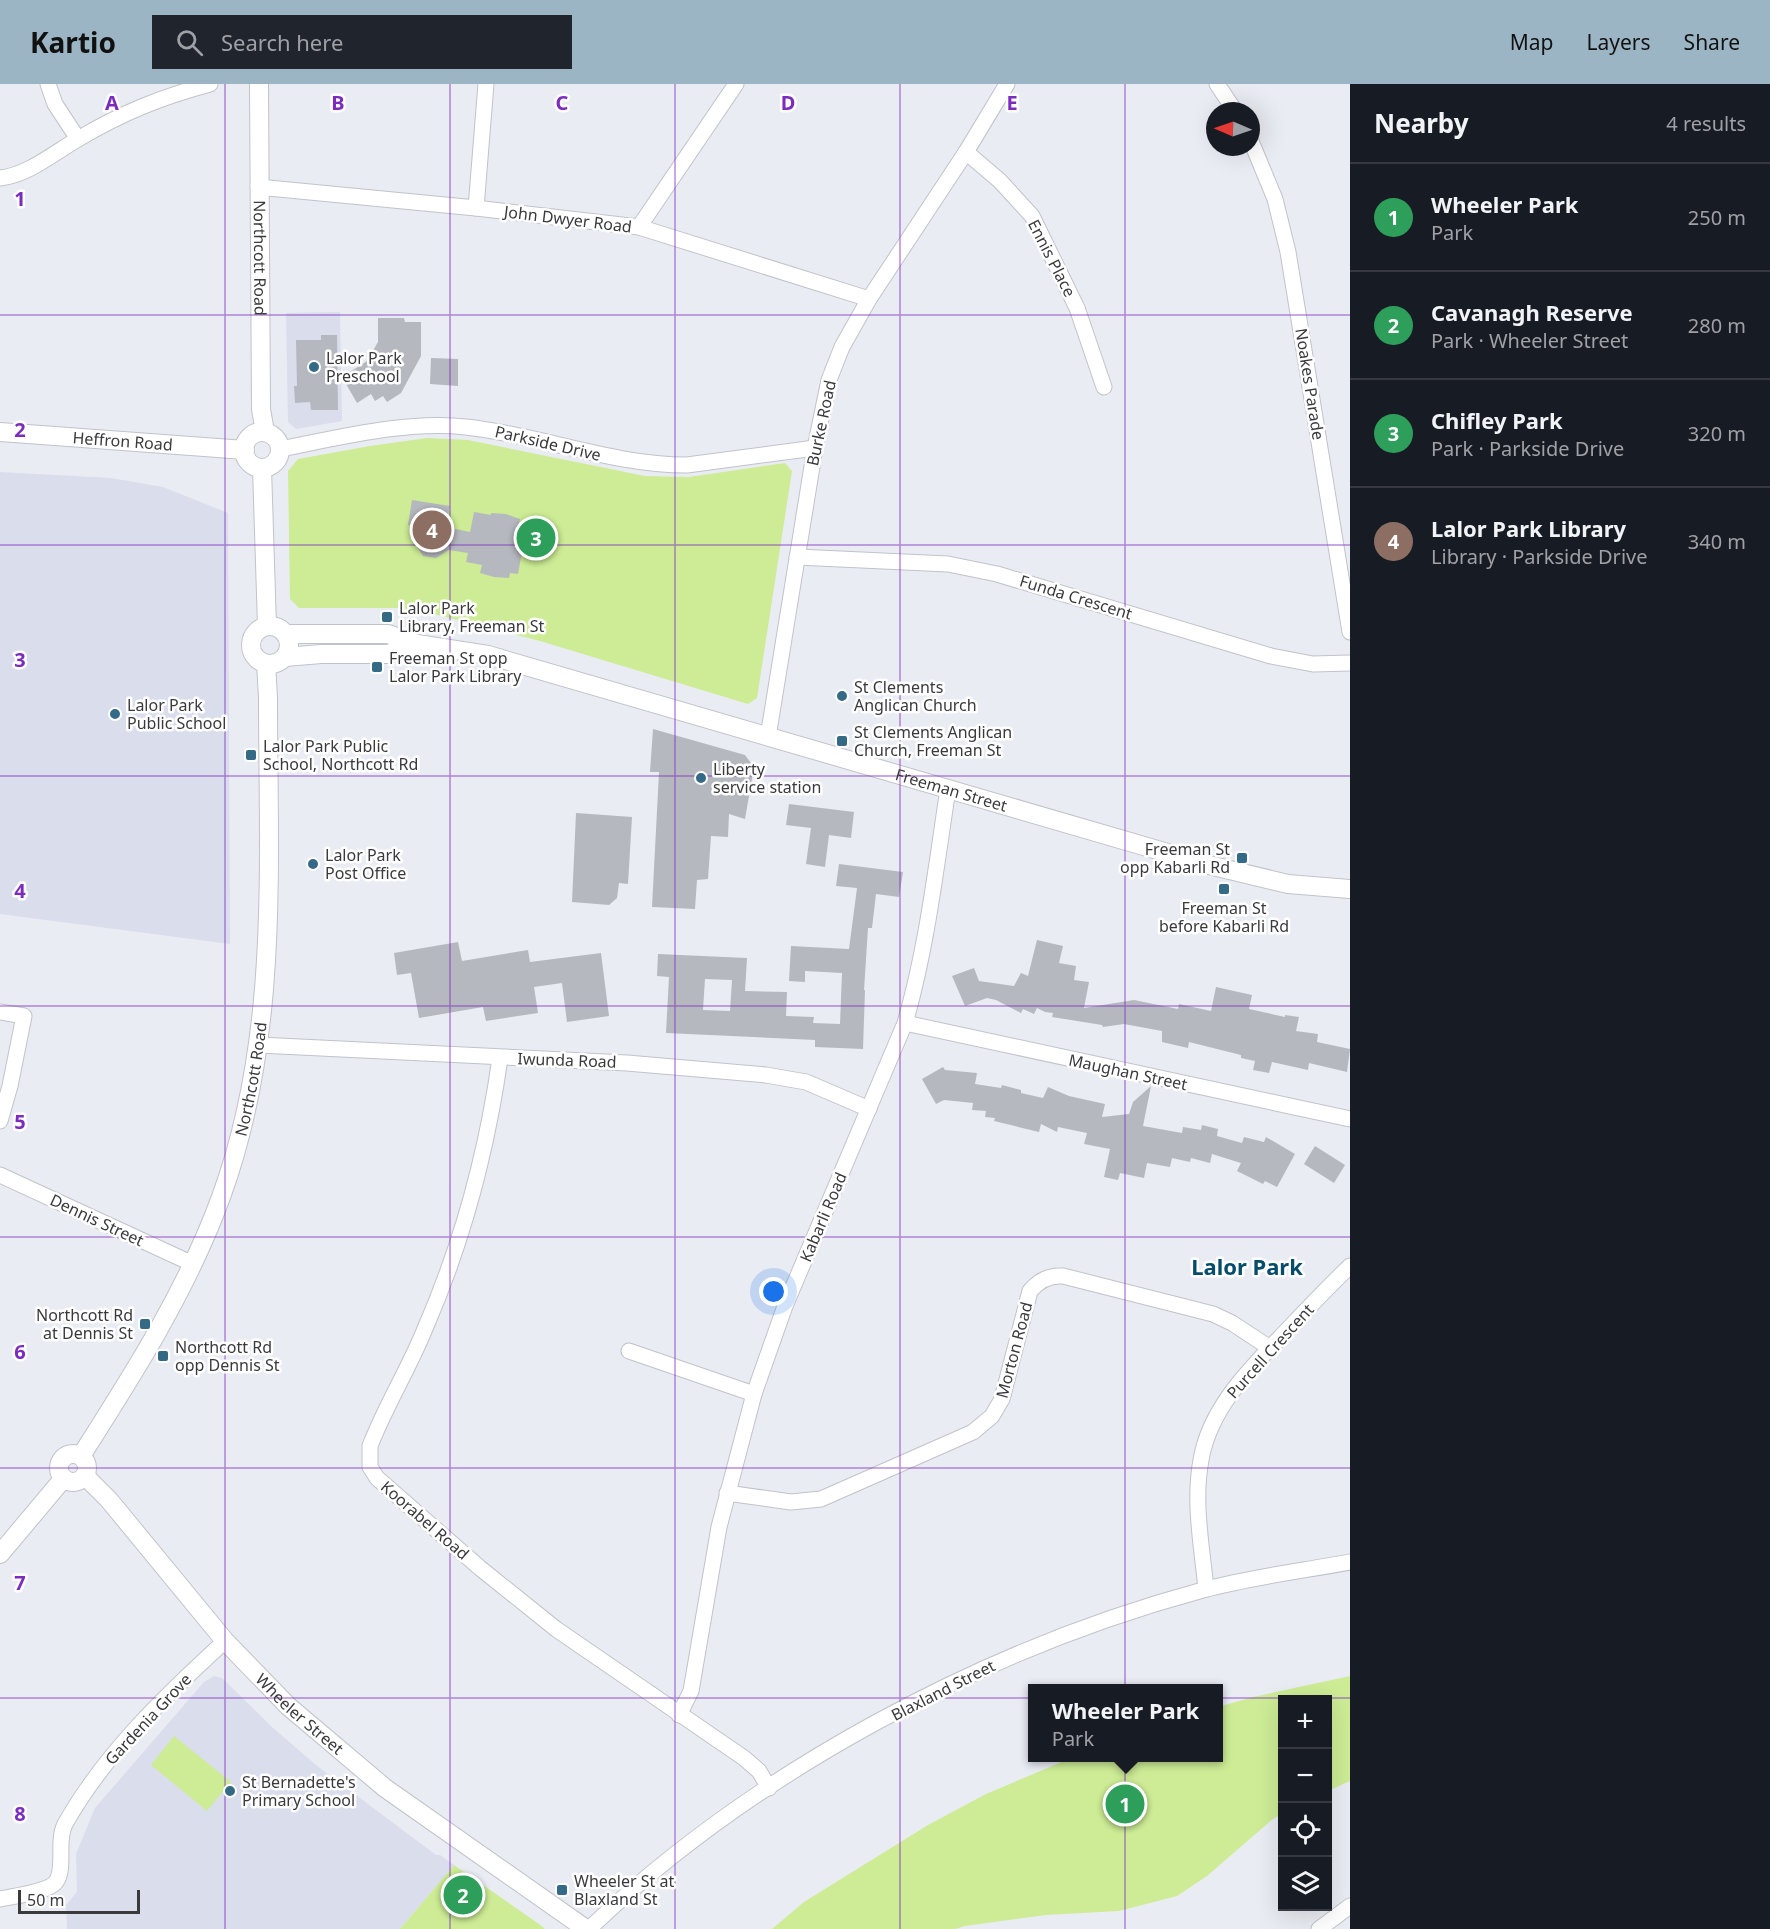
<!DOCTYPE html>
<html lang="en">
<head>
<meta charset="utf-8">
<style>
	body { margin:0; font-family:"Noto Sans",sans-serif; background:#20242c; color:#f1f3f6 }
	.controls { position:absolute; right:18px; bottom:18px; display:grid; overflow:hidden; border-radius:0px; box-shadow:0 6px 24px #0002 }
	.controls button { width:54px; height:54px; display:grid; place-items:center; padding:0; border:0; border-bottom:2px solid #363941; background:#171b24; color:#f1f3f6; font:30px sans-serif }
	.compass { position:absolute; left:1206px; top:18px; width:54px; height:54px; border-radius:50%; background:#171b24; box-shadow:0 6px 24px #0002; rotate:272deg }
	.scale { position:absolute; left:18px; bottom:15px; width:122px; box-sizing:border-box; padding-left:6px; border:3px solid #3a3a3d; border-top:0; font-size:16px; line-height:21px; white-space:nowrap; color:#3a3a3d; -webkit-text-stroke:4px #fff; paint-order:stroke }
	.you { position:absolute; left:774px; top:1208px; width:21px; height:21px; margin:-15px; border:4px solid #fff; border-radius:50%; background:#1a73e8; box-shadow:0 0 0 9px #1a73e833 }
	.badge { display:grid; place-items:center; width:39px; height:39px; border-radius:50%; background:#9cb5c4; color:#fff; font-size:20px; font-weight:700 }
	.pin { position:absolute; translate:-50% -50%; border:3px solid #fff; box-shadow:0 2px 6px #0006 }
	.popup { position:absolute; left:1028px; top:1600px; width:195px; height:78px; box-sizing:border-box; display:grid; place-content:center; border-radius:0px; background:#171b24; filter:drop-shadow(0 2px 4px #0005); font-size:20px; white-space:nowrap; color:#9ea1a6 }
	.popup b { font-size:22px; color:#f1f3f6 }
	.popup::after { content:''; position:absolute; left:50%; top:100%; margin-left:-12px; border:12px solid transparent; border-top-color:#171b24 }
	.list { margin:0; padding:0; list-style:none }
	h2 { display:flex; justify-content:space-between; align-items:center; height:78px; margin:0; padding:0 24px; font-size:26px }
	h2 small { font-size:20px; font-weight:400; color:#9ea1a6 }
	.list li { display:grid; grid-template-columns:39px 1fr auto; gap:18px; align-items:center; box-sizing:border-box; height:108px; padding:0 24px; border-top:2px solid #363941 }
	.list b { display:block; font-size:22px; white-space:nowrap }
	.list p { margin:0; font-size:20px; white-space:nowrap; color:#9ea1a6 }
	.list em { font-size:20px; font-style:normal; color:#9ea1a6 }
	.icon { flex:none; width:33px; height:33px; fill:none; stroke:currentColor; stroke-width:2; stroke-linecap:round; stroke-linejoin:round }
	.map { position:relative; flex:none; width:1350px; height:1845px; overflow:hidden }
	header { display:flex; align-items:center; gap:36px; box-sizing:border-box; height:84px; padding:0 30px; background:#9cb5c4; color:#111 }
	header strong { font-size:28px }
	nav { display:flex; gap:33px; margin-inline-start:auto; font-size:21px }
	.search { width:420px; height:54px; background:#20242c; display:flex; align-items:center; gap:15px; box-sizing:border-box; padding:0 21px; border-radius:0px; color:#9ea1a6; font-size:22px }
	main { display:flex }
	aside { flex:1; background:#171b24 }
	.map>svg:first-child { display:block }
</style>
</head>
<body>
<header>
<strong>Kartio</strong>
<div class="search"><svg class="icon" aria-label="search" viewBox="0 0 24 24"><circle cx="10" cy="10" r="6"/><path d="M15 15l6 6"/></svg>Search here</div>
<nav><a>Map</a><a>Layers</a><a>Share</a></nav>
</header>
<main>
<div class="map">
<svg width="1350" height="1845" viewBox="0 0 1350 1845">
	<rect width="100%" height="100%" fill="#eaecf3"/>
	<g fill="#daddeb">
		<path d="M 340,228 L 342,337 L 296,345 L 288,338 L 286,229 Z"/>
		<path d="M 0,388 L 111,394 L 163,403 L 228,429 L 230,860 L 0,830 Z"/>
		<path d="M 214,1592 L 222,1594 L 272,1643 L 316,1681 L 436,1771 L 440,1771 L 454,1781 L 400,1845 L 67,1845 L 66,1821 L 77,1808 L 76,1770 L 95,1724 L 204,1598 Z"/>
	</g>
	<g fill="#cdec95">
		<path d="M 427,354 L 468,356 L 645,392 L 689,393 L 785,379 L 792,387 L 757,614 L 748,620 L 540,557 L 430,529 L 399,524 L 299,524 L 290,515 L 288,387 L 298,375 L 370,362 Z"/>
		<path d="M 1350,1592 L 1350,1697 L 1328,1707 L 1328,1616 L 1282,1616 L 1282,1730 L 1273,1735 L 1207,1792 L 1177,1812 L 1119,1827 L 1046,1831 L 965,1842 L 955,1845 L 772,1845 L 804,1818 L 928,1741 L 986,1710 L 1071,1674 L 1218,1674 L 1218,1623 L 1253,1613 Z"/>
		<path d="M 174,1652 L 231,1698 L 207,1727 L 151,1681 Z"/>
		<path d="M 454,1781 L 539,1840 L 545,1845 L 400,1845 Z"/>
	</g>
	<g fill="#b6b8bf" fill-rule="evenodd">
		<path d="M 378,234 L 404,234 L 405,238 L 421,238 L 421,272 L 401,309 L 387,318 L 383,312 L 375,317 L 371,310 L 357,319 L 342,293 L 367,277 L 378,258 Z"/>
		<path d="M 321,251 L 337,251 L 338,326 L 311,326 L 310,318 L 295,319 L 294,302 L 297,302 L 296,256 L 321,256 Z"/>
		<path d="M 431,274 L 458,275 L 458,302 L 430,300 Z"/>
		<path d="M 412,416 L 450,422 L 446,443 L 470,448 L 474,428 L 491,431 L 491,429 L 506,430 L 520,435 L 519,440 L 526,441 L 526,444 L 547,448 L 543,472 L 522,468 L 518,490 L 510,489 L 509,494 L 494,493 L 480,489 L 482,481 L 466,478 L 468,469 L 449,466 L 436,474 L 423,472 L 416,461 L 419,444 L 408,441 Z"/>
		<path d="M 653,645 L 745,671 L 754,683 L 745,735 L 729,730 L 728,753 L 711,752 L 708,795 L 697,796 L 695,825 L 652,823 L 659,688 L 650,688 Z"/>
		<path d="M 789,720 L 854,728 L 851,754 L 829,751 L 825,783 L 806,780 L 811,744 L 786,741 Z"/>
		<path d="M 576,729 L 632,733 L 628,800 L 619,799 L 617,814 L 609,821 L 572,818 Z"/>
		<path d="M 839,780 L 903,788 L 899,813 L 876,810 L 872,844 L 868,844 L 864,906 L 865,906 L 863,965 L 815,963 L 815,956 L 666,949 L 669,893 L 657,892 L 658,870 L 747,874 L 745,907 L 787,908 L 786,932 L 814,933 L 813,939 L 840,940 L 842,889 L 805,887 L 805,898 L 789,897 L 791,862 L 849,865 L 857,804 L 836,802 ZM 705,895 L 732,896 L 730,927 L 703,926 Z"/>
		<path d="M 1037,856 L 1063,862 L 1059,879 L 1076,882 L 1074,896 L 1089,898 L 1084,924 L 1134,916 L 1178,925 L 1179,920 L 1211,927 L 1216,903 L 1252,911 L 1249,925 L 1285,933 L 1285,931 L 1299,933 L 1296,947 L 1318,950 L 1317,958 L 1350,965 L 1347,988 L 1309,979 L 1308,986 L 1272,978 L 1269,989 L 1253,986 L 1255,977 L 1241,974 L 1241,971 L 1189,958 L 1188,964 L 1162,958 L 1162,947 L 1124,940 L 1103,943 L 1102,941 L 1052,933 L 1053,929 L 1045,928 L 1037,924 L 1034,930 L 1023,925 L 1021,929 L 996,916 L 987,914 L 965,922 L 952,892 L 974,884 L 979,897 L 1014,902 L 1021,889 L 1028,892 Z"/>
		<path d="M 458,858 L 462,877 L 528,866 L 530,878 L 601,869 L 609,932 L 567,938 L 562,899 L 534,903 L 538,929 L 486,937 L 483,923 L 419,934 L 411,889 L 397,891 L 394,869 Z"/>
		<path d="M 943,983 L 945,986 L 977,989 L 975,1000 L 1001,1004 L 1002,1001 L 1021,1006 L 1021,1009 L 1043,1014 L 1048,1003 L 1069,1012 L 1105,1020 L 1102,1033 L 1129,1030 L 1133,1018 L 1151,1002 L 1143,1042 L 1182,1049 L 1183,1043 L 1201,1046 L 1202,1041 L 1218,1045 L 1217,1052 L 1242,1059 L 1244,1053 L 1264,1058 L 1266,1053 L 1295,1070 L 1277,1103 L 1265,1097 L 1263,1100 L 1237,1087 L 1241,1079 L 1212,1070 L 1210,1079 L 1191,1074 L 1190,1078 L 1172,1074 L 1170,1083 L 1147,1079 L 1144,1094 L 1120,1089 L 1118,1096 L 1104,1093 L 1110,1065 L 1084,1060 L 1087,1049 L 1058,1043 L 1057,1048 L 1041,1040 L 1039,1048 L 994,1037 L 995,1034 L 985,1033 L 986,1027 L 972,1026 L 973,1019 L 944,1016 L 936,1020 L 922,995 Z"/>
		<path d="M 1315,1062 L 1345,1081 L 1334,1099 L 1304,1080 Z"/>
	</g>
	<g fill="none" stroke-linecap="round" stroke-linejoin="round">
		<defs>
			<g id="minor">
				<path d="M 48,0 L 55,20 L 78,55"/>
				<path d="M 1217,0 L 1235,27"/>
				<path d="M 1251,57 L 1275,115 L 1288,168 L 1350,548"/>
				<path d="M 966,68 L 1000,97 L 1032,132 L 1077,224 L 1104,303"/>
				<path d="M 0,94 C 28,91 54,69 78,55 C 122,29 161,13 210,0"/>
				<path d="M 258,103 L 476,124 L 639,143 L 869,215"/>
				<path d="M 476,124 L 486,0"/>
				<path d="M 639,143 L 736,0"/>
				<path d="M 280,365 C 338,354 407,336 466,343 C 541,351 611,381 687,381 L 815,364"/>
				<path d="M 797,473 L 948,480 L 997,490 L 1271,572 L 1313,580 L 1350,579"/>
				<path d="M 768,653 L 815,364 L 829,296 L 842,263 L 869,215 L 966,68 L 1007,0"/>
				<path d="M 0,928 L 24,932 L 10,1002 L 0,1037"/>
				<path d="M 905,939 L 1350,1035"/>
				<path d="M 259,961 L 627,979 L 766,991 L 806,998 L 869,1025"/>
				<path d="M 500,974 C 487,1067 462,1160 424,1247 C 408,1286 385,1323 370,1362 L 370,1383 L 377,1394 L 480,1484 L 556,1545 L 744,1674 L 759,1687 L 769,1704"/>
				<path d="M 0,1091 L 193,1180"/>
				<path d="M 629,1267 L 754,1310"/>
				<path d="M 727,1409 L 791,1418 L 821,1415 L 973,1348 L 992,1332 L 1002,1315 L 1030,1207 C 1039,1196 1049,1191 1063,1192 L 1213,1230 L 1232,1239 L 1270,1264"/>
				<path d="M 1206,1505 C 1202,1463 1193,1418 1201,1376 C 1210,1321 1255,1280 1292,1241 C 1311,1221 1330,1201 1350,1182"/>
				<path d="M 679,1631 L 691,1607 L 719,1443 L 754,1310 L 785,1222 L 905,939 C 927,863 936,783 948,705"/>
				<path d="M 0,1815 C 14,1812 48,1808 56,1798 C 66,1784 56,1757 65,1740 C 105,1669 166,1611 225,1557"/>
				<path d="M 589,1845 C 753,1688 984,1565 1203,1506 C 1251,1493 1301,1487 1350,1478"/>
				<path d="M 1319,1845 L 1350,1822"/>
			</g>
			<g id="tertiary">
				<path id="s1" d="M 259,0 L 261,325 L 265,348"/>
				<path id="s2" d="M 0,348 L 245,366"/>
				<circle cx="262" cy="366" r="18"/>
				<path d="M 262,384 L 267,542"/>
				<circle cx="270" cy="561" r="19"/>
				<path id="s3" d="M 285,550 L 388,550 L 417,560 L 488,571 L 1209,781 L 1288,800 L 1350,805"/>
				<path d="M 285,573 L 321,570 L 388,570 L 417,560"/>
				<circle cx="73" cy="1384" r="14"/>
				<path id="s4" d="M 81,1372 C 134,1289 187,1206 221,1113 C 280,952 268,781 268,613 L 266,580"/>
				<path id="s5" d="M 85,1392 L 109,1416 L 225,1557 L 288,1622 L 385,1704 L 586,1845"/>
				<path d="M 0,1470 L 63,1395"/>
			</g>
		</defs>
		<use href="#minor" stroke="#c1c3ca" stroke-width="17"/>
		<use href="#tertiary" stroke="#c1c3ca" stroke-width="20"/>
		<use href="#minor" stroke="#fff" stroke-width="15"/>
		<use href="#tertiary" stroke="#fff" stroke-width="18"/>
	</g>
	<path fill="none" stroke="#7b2cbf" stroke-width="1.5" stroke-opacity="0.55" d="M 225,0 L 225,1845M 450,0 L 450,1845M 675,0 L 675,1845M 900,0 L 900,1845M 1125,0 L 1125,1845M 0,231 L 1350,231M 0,461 L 1350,461M 0,692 L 1350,692M 0,922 L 1350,922M 0,1153 L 1350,1153M 0,1384 L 1350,1384M 0,1614 L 1350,1614"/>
	<g fill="#356a86" stroke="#fff" stroke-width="2">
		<circle cx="314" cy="283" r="6"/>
		<rect x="381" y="527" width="12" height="12" rx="3"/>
		<rect x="371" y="577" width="12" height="12" rx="3"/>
		<circle cx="842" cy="612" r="6"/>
		<circle cx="115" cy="630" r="6"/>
		<rect x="836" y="651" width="12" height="12" rx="3"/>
		<rect x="245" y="665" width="12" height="12" rx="3"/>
		<circle cx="701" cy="694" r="6"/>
		<rect x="1236" y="768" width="12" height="12" rx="3"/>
		<circle cx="313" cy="780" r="6"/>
		<rect x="1218" y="799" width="12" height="12" rx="3"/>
		<rect x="139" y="1234" width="12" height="12" rx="3"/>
		<rect x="157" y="1266" width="12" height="12" rx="3"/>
		<circle cx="230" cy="1707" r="6"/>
		<rect x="556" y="1800" width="12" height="12" rx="3"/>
	</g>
	<g text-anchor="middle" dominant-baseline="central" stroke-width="5" stroke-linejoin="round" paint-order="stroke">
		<g font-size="16" fill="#3a3a3d" stroke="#fff">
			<text transform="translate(568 135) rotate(7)">John Dwyer Road</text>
			<text stroke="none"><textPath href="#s1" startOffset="174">Northcott Road</textPath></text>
			<text transform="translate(1052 174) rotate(63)">Ennis Place</text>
			<text transform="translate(1310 300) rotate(81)">Noakes Parade</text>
			<text transform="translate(821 339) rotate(-78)">Burke Road</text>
			<text stroke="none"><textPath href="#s2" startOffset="123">Heffron Road</textPath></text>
			<text transform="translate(548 359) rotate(13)">Parkside Drive</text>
			<text transform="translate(1076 513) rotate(17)">Funda Crescent</text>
			<text stroke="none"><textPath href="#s3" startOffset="688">Freeman Street</textPath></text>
			<text transform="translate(567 976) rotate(2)">Iwunda Road</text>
			<text transform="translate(1128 988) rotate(12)">Maughan Street</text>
			<text stroke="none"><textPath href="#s4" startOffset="417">Northcott Road</textPath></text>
			<text transform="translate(823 1133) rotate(-67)">Kabarli Road</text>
			<text transform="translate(97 1136) rotate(25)">Dennis Street</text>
			<text transform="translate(1014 1266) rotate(-75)">Morton Road</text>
			<text transform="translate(1270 1267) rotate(-48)">Purcell Crescent</text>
			<text transform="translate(425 1436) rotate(41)">Koorabel Road</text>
			<text transform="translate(943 1606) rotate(-27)">Blaxland Street</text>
			<text stroke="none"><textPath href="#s5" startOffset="321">Wheeler Street</textPath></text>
			<text transform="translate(148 1635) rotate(-47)">Gardenia Grove</text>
		</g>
		<g font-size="16" fill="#3a3a3d" stroke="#fff" text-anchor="start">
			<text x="326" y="274">Lalor Park<tspan x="326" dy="18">Preschool</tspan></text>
			<text x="399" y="524">Lalor Park<tspan x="399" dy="18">Library, Freeman St</tspan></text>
			<text x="389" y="574">Freeman St opp<tspan x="389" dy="18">Lalor Park Library</tspan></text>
			<text x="854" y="603">St Clements<tspan x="854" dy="18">Anglican Church</tspan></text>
			<text x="127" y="621">Lalor Park<tspan x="127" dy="18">Public School</tspan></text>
			<text x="854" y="648">St Clements Anglican<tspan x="854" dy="18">Church, Freeman St</tspan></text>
			<text x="263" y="662">Lalor Park Public<tspan x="263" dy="18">School, Northcott Rd</tspan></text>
			<text x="713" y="685">Liberty<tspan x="713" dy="18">service station</tspan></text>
			<text x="1230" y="765" text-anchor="end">Freeman St<tspan x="1230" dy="18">opp Kabarli Rd</tspan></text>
			<text x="325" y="771">Lalor Park<tspan x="325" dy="18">Post Office</tspan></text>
			<text x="1224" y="824" text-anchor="middle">Freeman St<tspan x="1224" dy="18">before Kabarli Rd</tspan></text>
			<text x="133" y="1231" text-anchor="end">Northcott Rd<tspan x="133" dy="18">at Dennis St</tspan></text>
			<text x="175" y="1263">Northcott Rd<tspan x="175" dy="18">opp Dennis St</tspan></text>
			<text x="242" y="1698">St Bernadette's<tspan x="242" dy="18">Primary School</tspan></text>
			<text x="574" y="1797">Wheeler St at<tspan x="574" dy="18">Blaxland St</tspan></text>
		</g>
		<g font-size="22" font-weight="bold" fill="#064d6b" stroke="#fff">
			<text x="1247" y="1182">Lalor Park</text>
		</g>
	</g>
	<g font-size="20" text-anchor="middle" font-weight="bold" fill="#7b2cbf" stroke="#fff" stroke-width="5" stroke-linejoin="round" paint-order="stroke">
		<text x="112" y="26">A</text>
		<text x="338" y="26">B</text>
		<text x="562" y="26">C</text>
		<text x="788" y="26">D</text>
		<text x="1012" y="26">E</text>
		<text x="20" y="122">1</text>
		<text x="20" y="353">2</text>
		<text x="20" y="583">3</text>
		<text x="20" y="814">4</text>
		<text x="20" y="1045">5</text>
		<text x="20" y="1275">6</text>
		<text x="20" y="1506">7</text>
		<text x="20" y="1737">8</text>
	</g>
</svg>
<div class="controls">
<button>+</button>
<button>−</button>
<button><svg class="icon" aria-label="locate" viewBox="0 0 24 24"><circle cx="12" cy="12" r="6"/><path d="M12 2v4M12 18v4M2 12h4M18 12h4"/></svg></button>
<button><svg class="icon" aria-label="layers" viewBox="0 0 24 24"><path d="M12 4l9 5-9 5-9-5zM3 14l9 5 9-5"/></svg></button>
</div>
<svg class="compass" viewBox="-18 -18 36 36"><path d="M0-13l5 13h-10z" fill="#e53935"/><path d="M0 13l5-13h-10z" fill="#9ea1a6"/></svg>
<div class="scale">50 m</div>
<div class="you"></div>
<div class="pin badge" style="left:1125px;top:1720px;background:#2e9e5b">1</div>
<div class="popup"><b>Wheeler Park</b>Park</div>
<div class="pin badge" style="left:463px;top:1811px;background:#2e9e5b">2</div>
<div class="pin badge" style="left:536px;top:454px;background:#2e9e5b">3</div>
<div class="pin badge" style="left:432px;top:446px;background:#8d6e63">4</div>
</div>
<aside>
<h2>Nearby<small>4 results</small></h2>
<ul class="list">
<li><span class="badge" style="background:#2e9e5b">1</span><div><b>Wheeler Park</b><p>Park</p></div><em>250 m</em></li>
<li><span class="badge" style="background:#2e9e5b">2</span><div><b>Cavanagh Reserve</b><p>Park · Wheeler Street</p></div><em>280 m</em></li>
<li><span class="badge" style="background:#2e9e5b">3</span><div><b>Chifley Park</b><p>Park · Parkside Drive</p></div><em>320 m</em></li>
<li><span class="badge" style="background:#8d6e63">4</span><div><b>Lalor Park Library</b><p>Library · Parkside Drive</p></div><em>340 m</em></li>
</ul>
</aside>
</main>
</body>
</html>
